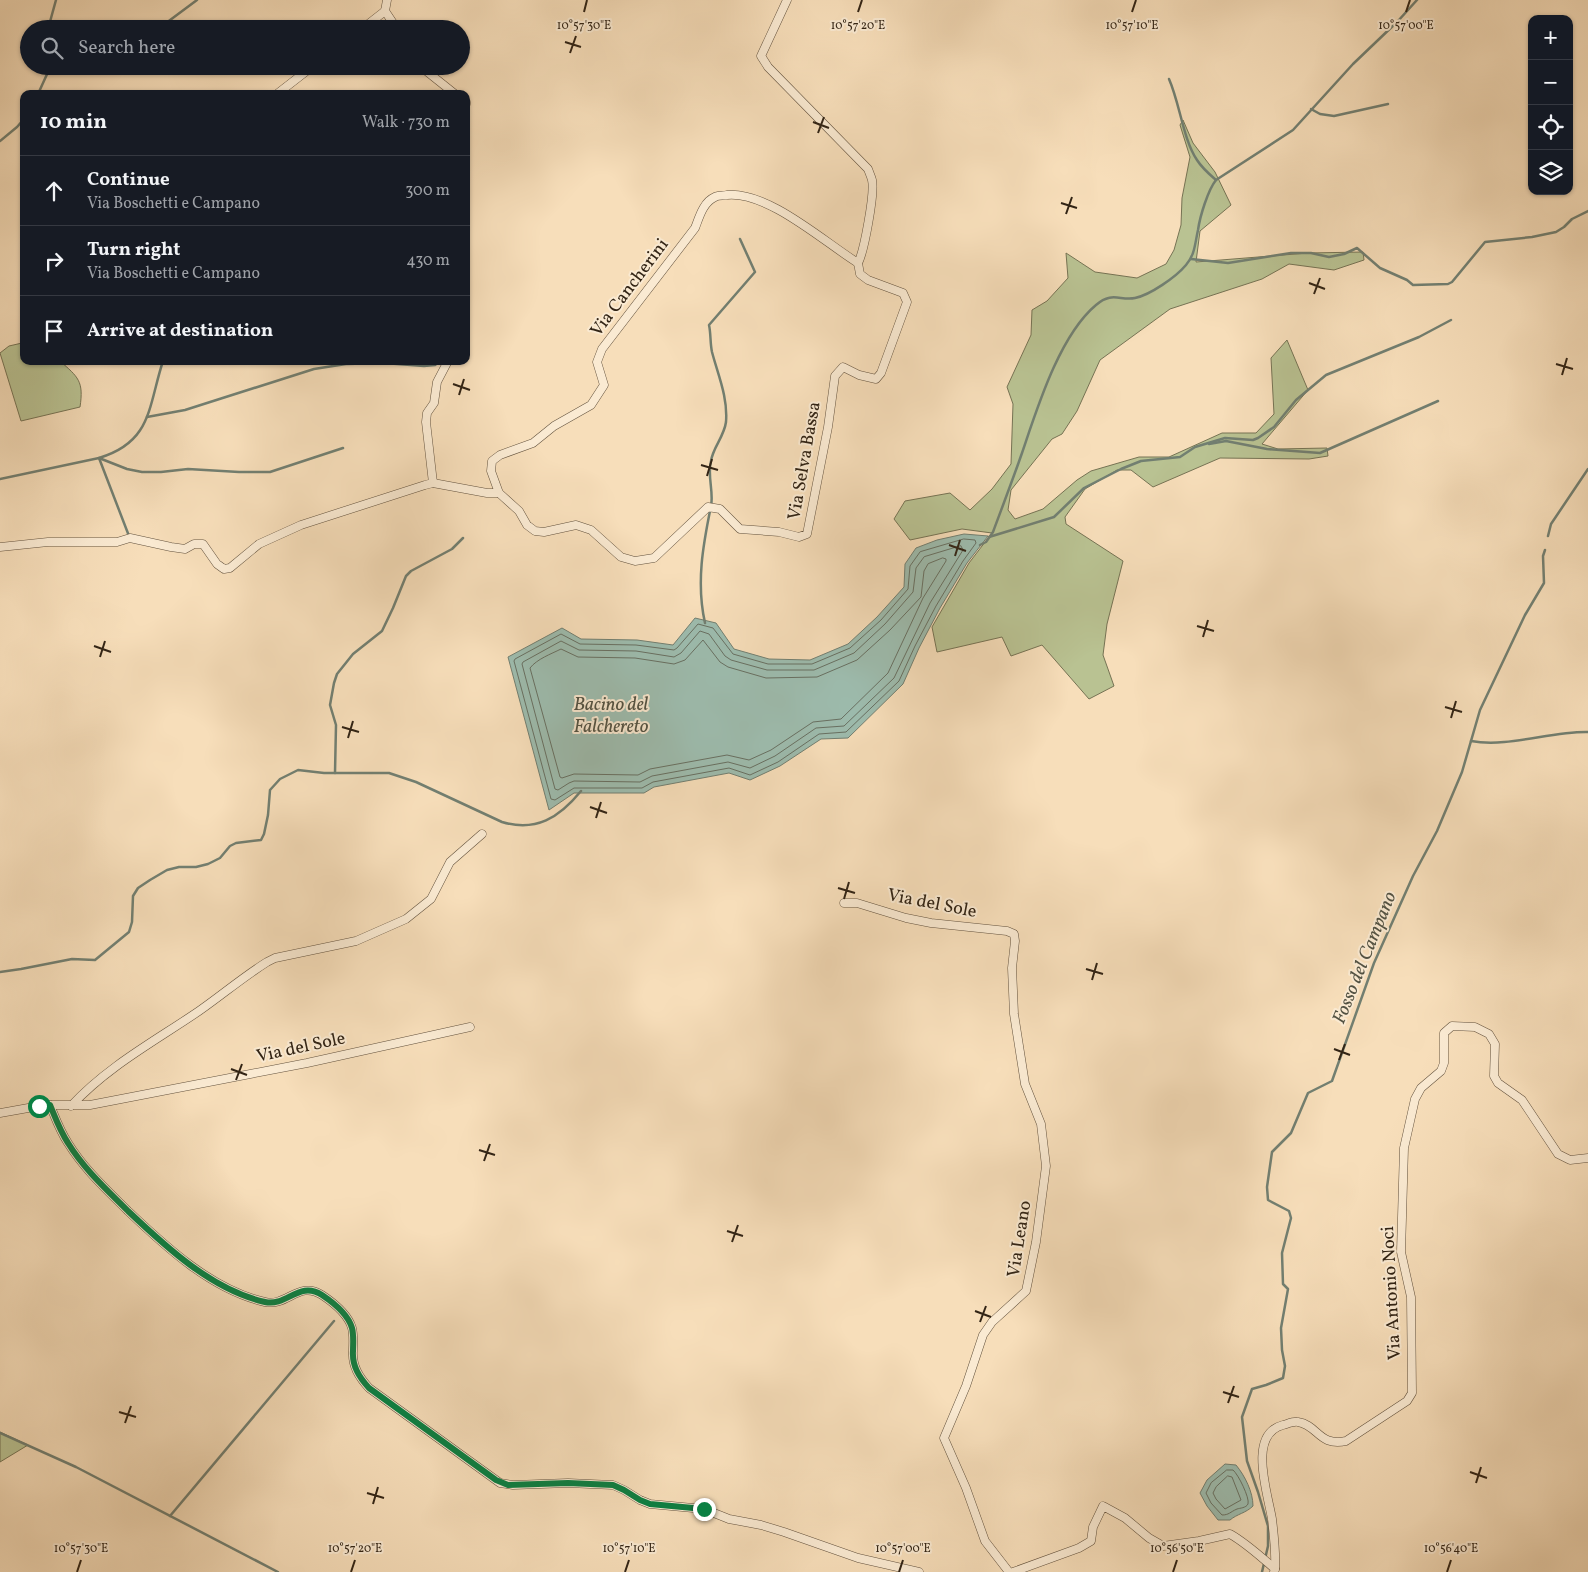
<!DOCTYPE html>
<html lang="en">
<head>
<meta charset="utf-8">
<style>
	body { margin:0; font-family:Vollkorn,serif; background:#20242c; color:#f1f3f6 }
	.controls { position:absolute; right:15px; top:15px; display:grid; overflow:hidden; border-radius:10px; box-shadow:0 1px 4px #0004 }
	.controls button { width:45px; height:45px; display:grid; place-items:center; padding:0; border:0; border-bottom:1px solid #363941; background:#171b24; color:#f1f3f6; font:25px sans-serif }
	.stop { position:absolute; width:15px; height:15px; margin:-11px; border:4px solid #0b8043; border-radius:50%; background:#fff }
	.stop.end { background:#0b8043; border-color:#fff; box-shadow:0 1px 5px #0008 }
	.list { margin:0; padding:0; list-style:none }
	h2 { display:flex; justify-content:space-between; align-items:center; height:65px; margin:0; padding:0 20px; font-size:21px }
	h2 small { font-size:16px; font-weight:400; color:#9ea1a6 }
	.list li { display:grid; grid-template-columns:32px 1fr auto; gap:15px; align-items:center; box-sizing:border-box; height:70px; padding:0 20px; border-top:1px solid #363941 }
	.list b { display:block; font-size:19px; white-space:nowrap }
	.list p { margin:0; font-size:16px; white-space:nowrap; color:#9ea1a6 }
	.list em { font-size:16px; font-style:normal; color:#9ea1a6 }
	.icon { flex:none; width:28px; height:28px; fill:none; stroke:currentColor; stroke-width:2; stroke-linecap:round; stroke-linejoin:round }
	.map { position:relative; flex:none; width:1588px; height:1572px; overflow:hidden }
	.search { position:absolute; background:#171b24; box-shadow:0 1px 4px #0004; left:20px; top:20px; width:450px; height:55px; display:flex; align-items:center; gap:12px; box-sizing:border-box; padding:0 18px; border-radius:28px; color:#9ea1a6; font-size:19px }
	.panel { position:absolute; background:#171b24; box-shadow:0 1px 4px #0004; left:20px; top:90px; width:450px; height:275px; border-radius:10px }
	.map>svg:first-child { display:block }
</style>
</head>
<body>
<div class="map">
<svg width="1588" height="1572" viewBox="0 0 1588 1572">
	<rect width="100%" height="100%" fill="#f7deba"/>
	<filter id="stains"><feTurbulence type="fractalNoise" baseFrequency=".004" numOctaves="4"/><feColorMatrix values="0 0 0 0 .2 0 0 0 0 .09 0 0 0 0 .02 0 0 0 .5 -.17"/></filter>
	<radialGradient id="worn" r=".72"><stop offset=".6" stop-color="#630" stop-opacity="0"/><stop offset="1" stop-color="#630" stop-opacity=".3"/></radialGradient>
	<g fill="#b9c292" stroke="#767354">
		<path d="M 1183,120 L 1193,143 L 1215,172 L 1231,205 L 1200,231 L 1196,262 L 1308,253 L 1363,252 L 1364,260 L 1334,270 L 1289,264 L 1262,279 L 1170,309 L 1100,360 L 1077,411 L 1062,434 L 1052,439 L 1011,490 L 1008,510 L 1015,519 L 1043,509 L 1077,480 L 1091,471 L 1139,457 L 1169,457 L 1222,433 L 1256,433 L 1274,414 L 1271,358 L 1287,340 L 1308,390 L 1262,444 L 1278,449 L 1327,448 L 1328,456 L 1309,459 L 1220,458 L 1153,487 L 1131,470 L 1117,470 L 1085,489 L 1065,517 L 1066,524 L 1123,561 L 1107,624 L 1103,655 L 1114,686 L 1089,699 L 1042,645 L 1011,656 L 1002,637 L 937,652 L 932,627 L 969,563 L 992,533 L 962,529 L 910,540 L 894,519 L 905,501 L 950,493 L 970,510 L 992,489 L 1011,464 L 1013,404 L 1007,387 L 1031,335 L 1032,310 L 1047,301 L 1068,278 L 1066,253 L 1095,272 L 1137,278 L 1166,264 L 1174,250 L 1181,225 L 1182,198 L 1190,157 L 1180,125 Z"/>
		<path d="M 22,343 L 24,344 L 24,361 L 60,361 C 78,377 84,381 80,407 L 21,421 L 0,353 L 9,346 Z"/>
		<path d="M 0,1432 L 28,1445 L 0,1462 Z"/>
	</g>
	<g fill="#9dbcae" stroke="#727f71">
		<path d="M 964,534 L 988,536 L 967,563 L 940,608 L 919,648 L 903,684 L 848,738 L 821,739 L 780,766 L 750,780 L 729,773 L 654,787 L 644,793 L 574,793 L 549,810 L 508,657 L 562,628 L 581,639 L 637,640 L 673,645 L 695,618 L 716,623 L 734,649 L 769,659 L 810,660 L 848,644 L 877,617 L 904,587 L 905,564 L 916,548 L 937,540 Z"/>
		<path d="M 1225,1464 L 1236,1465 C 1245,1476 1253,1492 1253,1506 C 1246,1513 1237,1514 1230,1520 L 1218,1520 L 1207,1506 L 1200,1493 L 1207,1480 Z"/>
	</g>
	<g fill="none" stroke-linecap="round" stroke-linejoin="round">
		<g stroke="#687062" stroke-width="1">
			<path d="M 964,539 L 975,540 L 976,543 L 963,561 L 936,606 L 915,646 L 899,681 L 846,732 L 819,734 L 778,762 L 750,775 L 729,768 L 653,782 L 642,788 L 574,788 L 555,800 L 551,799 L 514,661 L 515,659 L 561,634 L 580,644 L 636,645 L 674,650 L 677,648 L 698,624 L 713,628 L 733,654 L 768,664 L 812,664 L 850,648 L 881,620 L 908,589 L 910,566 L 920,552 Z"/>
			<path d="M 961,546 L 963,550 L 930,603 L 894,678 L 844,726 L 816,728 L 775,756 L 750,768 L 728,762 L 652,776 L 640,782 L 574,781 L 569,783 L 558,790 L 555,789 L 522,664 L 523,662 L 561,641 L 579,650 L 636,651 L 674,657 L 681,653 L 700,631 L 709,634 L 725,656 L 731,660 L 767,670 L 814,670 L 854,653 L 885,624 L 913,592 L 916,568 L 924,557 Z"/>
			<path d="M 943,558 L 946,559 L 946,561 L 923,598 L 888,673 L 841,719 L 813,722 L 771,750 L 749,760 L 727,755 L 650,769 L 638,775 L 574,774 L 562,778 L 560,777 L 530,668 C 537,659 551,654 561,649 L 578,657 L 635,658 L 674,664 L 685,660 L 703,640 L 720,662 L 728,667 L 766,678 L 817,677 L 857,660 L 890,630 L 921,597 L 924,571 L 928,564 Z"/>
			<path d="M 1227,1470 L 1233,1470 C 1238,1474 1250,1498 1248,1504 C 1246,1508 1240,1508 1237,1509 C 1230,1512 1229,1515 1222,1515 L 1211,1503 L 1206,1493 L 1211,1483 Z"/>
			<path d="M 1228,1476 L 1232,1477 L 1241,1500 L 1225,1509 L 1216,1499 L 1213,1493 L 1216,1487 Z"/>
		</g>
		<g stroke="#727f71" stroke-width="2.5">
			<path d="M 48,29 L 56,0"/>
			<path d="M 158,29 L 197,0"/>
			<path d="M 48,72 L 68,66"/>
			<path d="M 1169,79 C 1180,104 1183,139 1197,160 C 1202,168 1209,174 1216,180"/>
			<path d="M 38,94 L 48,72 L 48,66"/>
			<path d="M 1311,109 L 1320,114 L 1334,116 L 1388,104"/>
			<path d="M 0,141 L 17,127 L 24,119"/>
			<path d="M 1191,259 L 1228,263 L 1291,253 L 1311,253 L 1329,257 L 1344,254 L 1357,248 L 1380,268 L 1407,280 L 1413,285 L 1448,284 L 1452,282 L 1485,242 L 1532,237 L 1556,232 L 1564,227 L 1572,219 L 1588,211"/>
			<path d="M 147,417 L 185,410 L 314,369 L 346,364 L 384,363 L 424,366 L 435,365 L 440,361"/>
			<path d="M 1209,444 L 1226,441 L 1267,449 L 1320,453 L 1438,401"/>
			<path d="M 99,458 L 127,469 L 142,472 L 161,472 L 188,469 L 239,472 L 270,472 L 343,448"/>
			<path d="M 99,458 L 129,536"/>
			<path d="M 0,479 L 99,458 C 152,442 148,407 163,361"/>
			<path d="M 1548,536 L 1551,524 L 1588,469"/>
			<path d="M 989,537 L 1054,517 L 1084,488 L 1121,469 L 1141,461 L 1180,457 L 1195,447 L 1225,438 L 1253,440 L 1258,438 L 1274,427 L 1296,400 L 1326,375 L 1419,337 L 1451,320"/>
			<path d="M 980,545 L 986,542 L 993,532 C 1003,505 1013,479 1022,453 C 1037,409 1059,336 1096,305 C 1112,291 1120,301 1135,298 C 1150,295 1176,277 1186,265 C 1195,255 1195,243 1198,230 C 1200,216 1208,190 1216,180 L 1293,130 L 1353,64 L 1398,21 L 1417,0"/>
			<path d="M 705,623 C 696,583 703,545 711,506 C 714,492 707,476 711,461 C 713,447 724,437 726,422 C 728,397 718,375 712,352 C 710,343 711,334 709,325 L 755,272 L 740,239"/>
			<path d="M 1471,741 C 1508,748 1551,731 1588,732"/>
			<path d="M 335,773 L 336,725 L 330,705 L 334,683 L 337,674 L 353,654 L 382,631 L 393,608 L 406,576 L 411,571 L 452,549 L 463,538"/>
			<path d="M 0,972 L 21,969 L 72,959 L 95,960 L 129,932 L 132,922 L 133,896 L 138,888 L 150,880 L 167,870 L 179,867 L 196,867 L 208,864 L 220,858 L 230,846 L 236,843 L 261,840 L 264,834 L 268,815 L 270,790 L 280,779 L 298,770 L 324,773 L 389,773 L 416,782 L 502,822 C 536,832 559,818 581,791"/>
			<path d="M 0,1433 L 76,1467 L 278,1572"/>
			<path d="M 170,1516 L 334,1321"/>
			<path d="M 1262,1572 L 1268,1546 L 1268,1526 L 1258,1492 L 1247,1461 L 1242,1417 L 1252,1389 L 1266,1385 L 1283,1378 L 1285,1366 L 1282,1350 L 1281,1328 L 1288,1289 L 1283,1284 L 1282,1253 L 1291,1218 L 1289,1211 L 1268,1200 L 1267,1187 L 1272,1152 L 1291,1133 L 1308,1093 L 1332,1081 L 1374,963 L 1413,876 L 1437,831 L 1462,772 L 1480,710 L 1525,615 L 1544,583 L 1543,556 L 1545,550"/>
		</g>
		<defs>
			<g id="street">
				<path d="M 387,0 L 385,11 L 397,29"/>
				<path d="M 362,29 L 385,11"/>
				<path d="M 420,66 L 455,94"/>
				<path d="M 277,94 L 313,66"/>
				<path d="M 466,102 L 466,104"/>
				<path d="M 433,483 L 426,422 L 427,413 L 434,403 L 437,382 L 448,361"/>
				<path d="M 499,493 L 519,511 L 527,525 L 535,531 L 544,532 L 576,525 L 591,530 L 621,557 L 635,561 L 654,558 L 708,507 L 720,509 L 740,529 L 779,532 L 799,537 L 807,534 L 828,427 L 835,376 L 843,367 L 859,375 L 876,379 L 881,373 L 907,302 L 903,293 L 868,280 L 860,274 L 858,263"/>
				<path d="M 0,547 L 48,542 L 117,542 L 130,538 L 171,547 L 185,549 L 194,544 L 203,544 L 217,564 L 224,569 L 230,568 L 259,544 L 301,525 L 425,485 L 433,483 L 487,493 L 499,493 L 491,471 L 492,461 L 500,455 L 533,443 L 554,426 L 591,405 L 604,385 L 597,362 L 602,349 L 695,228 C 699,218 703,202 715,197 C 718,195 723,196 727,195 C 768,191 824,242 858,263 C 864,252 875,193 872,180 C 871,176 869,172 868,169 L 768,67 L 761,56 L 787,0"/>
				<path d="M 844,903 L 857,903 L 906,918 L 931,923 L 1007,931 L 1014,934 L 1015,941 L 1012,968 L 1014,1014 L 1025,1084 L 1041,1124 L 1046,1166 L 1036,1242 L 1026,1291 L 992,1322 L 983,1335 L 966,1386 L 944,1438 L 966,1488 L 985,1541 L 1009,1572"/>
				<path d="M 50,1105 C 55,1117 60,1131 68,1143 C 84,1169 106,1189 128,1211 C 166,1247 212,1290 265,1302 C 287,1307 299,1280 322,1295 C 334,1303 348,1314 352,1328 C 354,1336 353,1344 353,1351 C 352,1366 359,1377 369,1388 L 500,1483 L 513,1485 L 568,1483 L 613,1485 L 624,1490 L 640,1500 L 650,1504 L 704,1509 L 729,1519 L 761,1525 L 784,1532 L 858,1558 L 919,1572"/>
				<path d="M 71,1106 C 108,1066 155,1041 199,1011 C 222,995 243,977 267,962 L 275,958 L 356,941 L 406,919 L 431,899 L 450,862 L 482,834"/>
				<path d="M 0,1113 L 45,1105 L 90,1105 L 307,1063 L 470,1027"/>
				<path d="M 1275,1569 C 1276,1552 1274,1536 1272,1519 C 1268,1494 1247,1434 1283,1425 C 1287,1424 1294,1421 1298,1422 C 1318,1425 1319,1447 1346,1441 L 1407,1401 L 1412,1393 L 1411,1297 L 1401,1252 L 1404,1148 L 1415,1099 L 1421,1088 L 1441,1071 L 1444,1063 L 1444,1033 L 1452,1026 L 1475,1027 L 1489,1034 L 1495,1044 L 1494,1076 L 1498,1083 L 1522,1100 L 1558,1154 L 1570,1160 L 1588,1158"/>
				<path d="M 1013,1572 L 1079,1548 L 1091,1541 L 1093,1527 L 1103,1506 L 1125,1518 L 1149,1538 L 1163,1546 L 1199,1541 L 1230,1534 C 1246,1543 1260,1556 1275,1569 L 1274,1572"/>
			</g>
		</defs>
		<use href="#street" stroke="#63523e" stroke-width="9"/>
		<use href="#street" stroke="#faead2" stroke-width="8"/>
	</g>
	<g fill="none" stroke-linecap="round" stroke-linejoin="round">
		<path stroke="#0b8043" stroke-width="6" d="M 39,1106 L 50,1105 C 55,1117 60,1131 68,1143 C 84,1169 106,1189 128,1211 C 166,1247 212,1290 265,1302 C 287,1307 299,1280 322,1295 C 334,1303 348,1314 352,1328 C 354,1336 353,1344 353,1351 C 352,1366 359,1377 369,1388 L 496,1480 L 508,1485 L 568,1483 L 613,1485 L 624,1490 L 640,1500 L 650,1504 L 704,1509"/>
	</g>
	<path fill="none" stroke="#322415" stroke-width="2" d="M 584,12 L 587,0M 858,12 L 862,0M 1132,12 L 1136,0M 1406,12 L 1410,0M 565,42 L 581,47M 570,53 L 576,36M 813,122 L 829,128M 818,133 L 824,117M 1061,203 L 1077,208M 1066,214 L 1072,197M 1309,283 L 1325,289M 1314,294 L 1320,278M 1556,364 L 1573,369M 1562,375 L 1567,358M 453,384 L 470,390M 459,395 L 464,379M 701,465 L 718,470M 707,476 L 712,459M 949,545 L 966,551M 955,556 L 960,540M 1197,626 L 1214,631M 1203,637 L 1208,620M 94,646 L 111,652M 100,657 L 105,641M 1445,707 L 1462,712M 1451,718 L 1456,701M 342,727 L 359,732M 348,738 L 353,721M 590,807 L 607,813M 596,818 L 601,802M 838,888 L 855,893M 844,899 L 849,882M 1086,969 L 1103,974M 1092,980 L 1097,963M 1334,1049 L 1350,1055M 1339,1060 L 1345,1044M 231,1069 L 247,1075M 236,1080 L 242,1064M 479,1150 L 495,1155M 484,1161 L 490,1144M 727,1231 L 743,1236M 732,1242 L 738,1225M 975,1311 L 991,1317M 980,1322 L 986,1306M 1223,1392 L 1239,1397M 1228,1403 L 1234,1386M 119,1412 L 136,1417M 125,1423 L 131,1406M 1470,1472 L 1487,1478M 1476,1483 L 1481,1467M 367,1493 L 384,1498M 373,1504 L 378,1487M 77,1572 L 81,1560M 351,1572 L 355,1560M 625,1572 L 629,1560M 899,1572 L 903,1560M 1173,1572 L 1177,1560M 1447,1572 L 1451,1560"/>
	<g text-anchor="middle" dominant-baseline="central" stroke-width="4" stroke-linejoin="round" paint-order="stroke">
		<g font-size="18" fill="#322415" stroke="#faead2">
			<text transform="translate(630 288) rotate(-53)">Via Cancherini</text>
			<text transform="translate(805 461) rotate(-80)">Via Selva Bassa</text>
			<text transform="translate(932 904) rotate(11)">Via del Sole</text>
			<text transform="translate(301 1048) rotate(-12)">Via del Sole</text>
			<text transform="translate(1020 1239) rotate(-81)">Via Leano</text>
			<text transform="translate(1392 1293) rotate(-93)">Via Antonio Noci</text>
		</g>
		<g font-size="19" font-style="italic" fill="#525243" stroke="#faead2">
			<text x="611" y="705">Bacino del<tspan x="611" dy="22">Falchereto</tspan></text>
			<text transform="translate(1365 958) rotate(-68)">Fosso del Campano</text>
		</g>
	</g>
	<g font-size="12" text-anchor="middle" fill="#322415" stroke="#faead2" stroke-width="4" stroke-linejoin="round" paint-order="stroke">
		<text x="584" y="29">10°57'30"E</text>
		<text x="858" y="29">10°57'20"E</text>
		<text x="1132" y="29">10°57'10"E</text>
		<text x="1406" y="29">10°57'00"E</text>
		<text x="81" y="1552">10°57'30"E</text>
		<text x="355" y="1552">10°57'20"E</text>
		<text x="629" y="1552">10°57'10"E</text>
		<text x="903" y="1552">10°57'00"E</text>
		<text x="1177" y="1552">10°56'50"E</text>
		<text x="1451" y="1552">10°56'40"E</text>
	</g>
	<rect width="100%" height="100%" filter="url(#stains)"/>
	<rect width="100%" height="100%" fill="url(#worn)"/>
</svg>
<div class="controls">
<button>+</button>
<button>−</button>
<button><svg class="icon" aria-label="locate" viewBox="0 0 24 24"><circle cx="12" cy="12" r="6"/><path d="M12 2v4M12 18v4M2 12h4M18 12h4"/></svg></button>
<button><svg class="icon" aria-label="layers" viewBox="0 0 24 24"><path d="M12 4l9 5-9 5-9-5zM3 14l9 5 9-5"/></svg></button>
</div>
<div class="stop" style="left:39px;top:1106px"></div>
<div class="stop end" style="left:704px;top:1509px"></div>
<div class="search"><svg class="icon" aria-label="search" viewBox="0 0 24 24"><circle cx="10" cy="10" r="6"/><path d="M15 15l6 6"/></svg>Search here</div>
<section class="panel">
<h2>10 min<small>Walk · 730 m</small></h2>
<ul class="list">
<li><svg class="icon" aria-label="ahead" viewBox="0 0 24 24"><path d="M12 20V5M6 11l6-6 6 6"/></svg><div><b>Continue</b><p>Via Boschetti e Campano</p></div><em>300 m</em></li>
<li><svg class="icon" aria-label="right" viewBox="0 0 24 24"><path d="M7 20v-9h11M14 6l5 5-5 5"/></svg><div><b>Turn right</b><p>Via Boschetti e Campano</p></div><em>430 m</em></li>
<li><svg class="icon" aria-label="arrive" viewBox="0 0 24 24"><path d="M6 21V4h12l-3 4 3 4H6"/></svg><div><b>Arrive at destination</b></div></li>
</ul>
</section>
</div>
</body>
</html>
